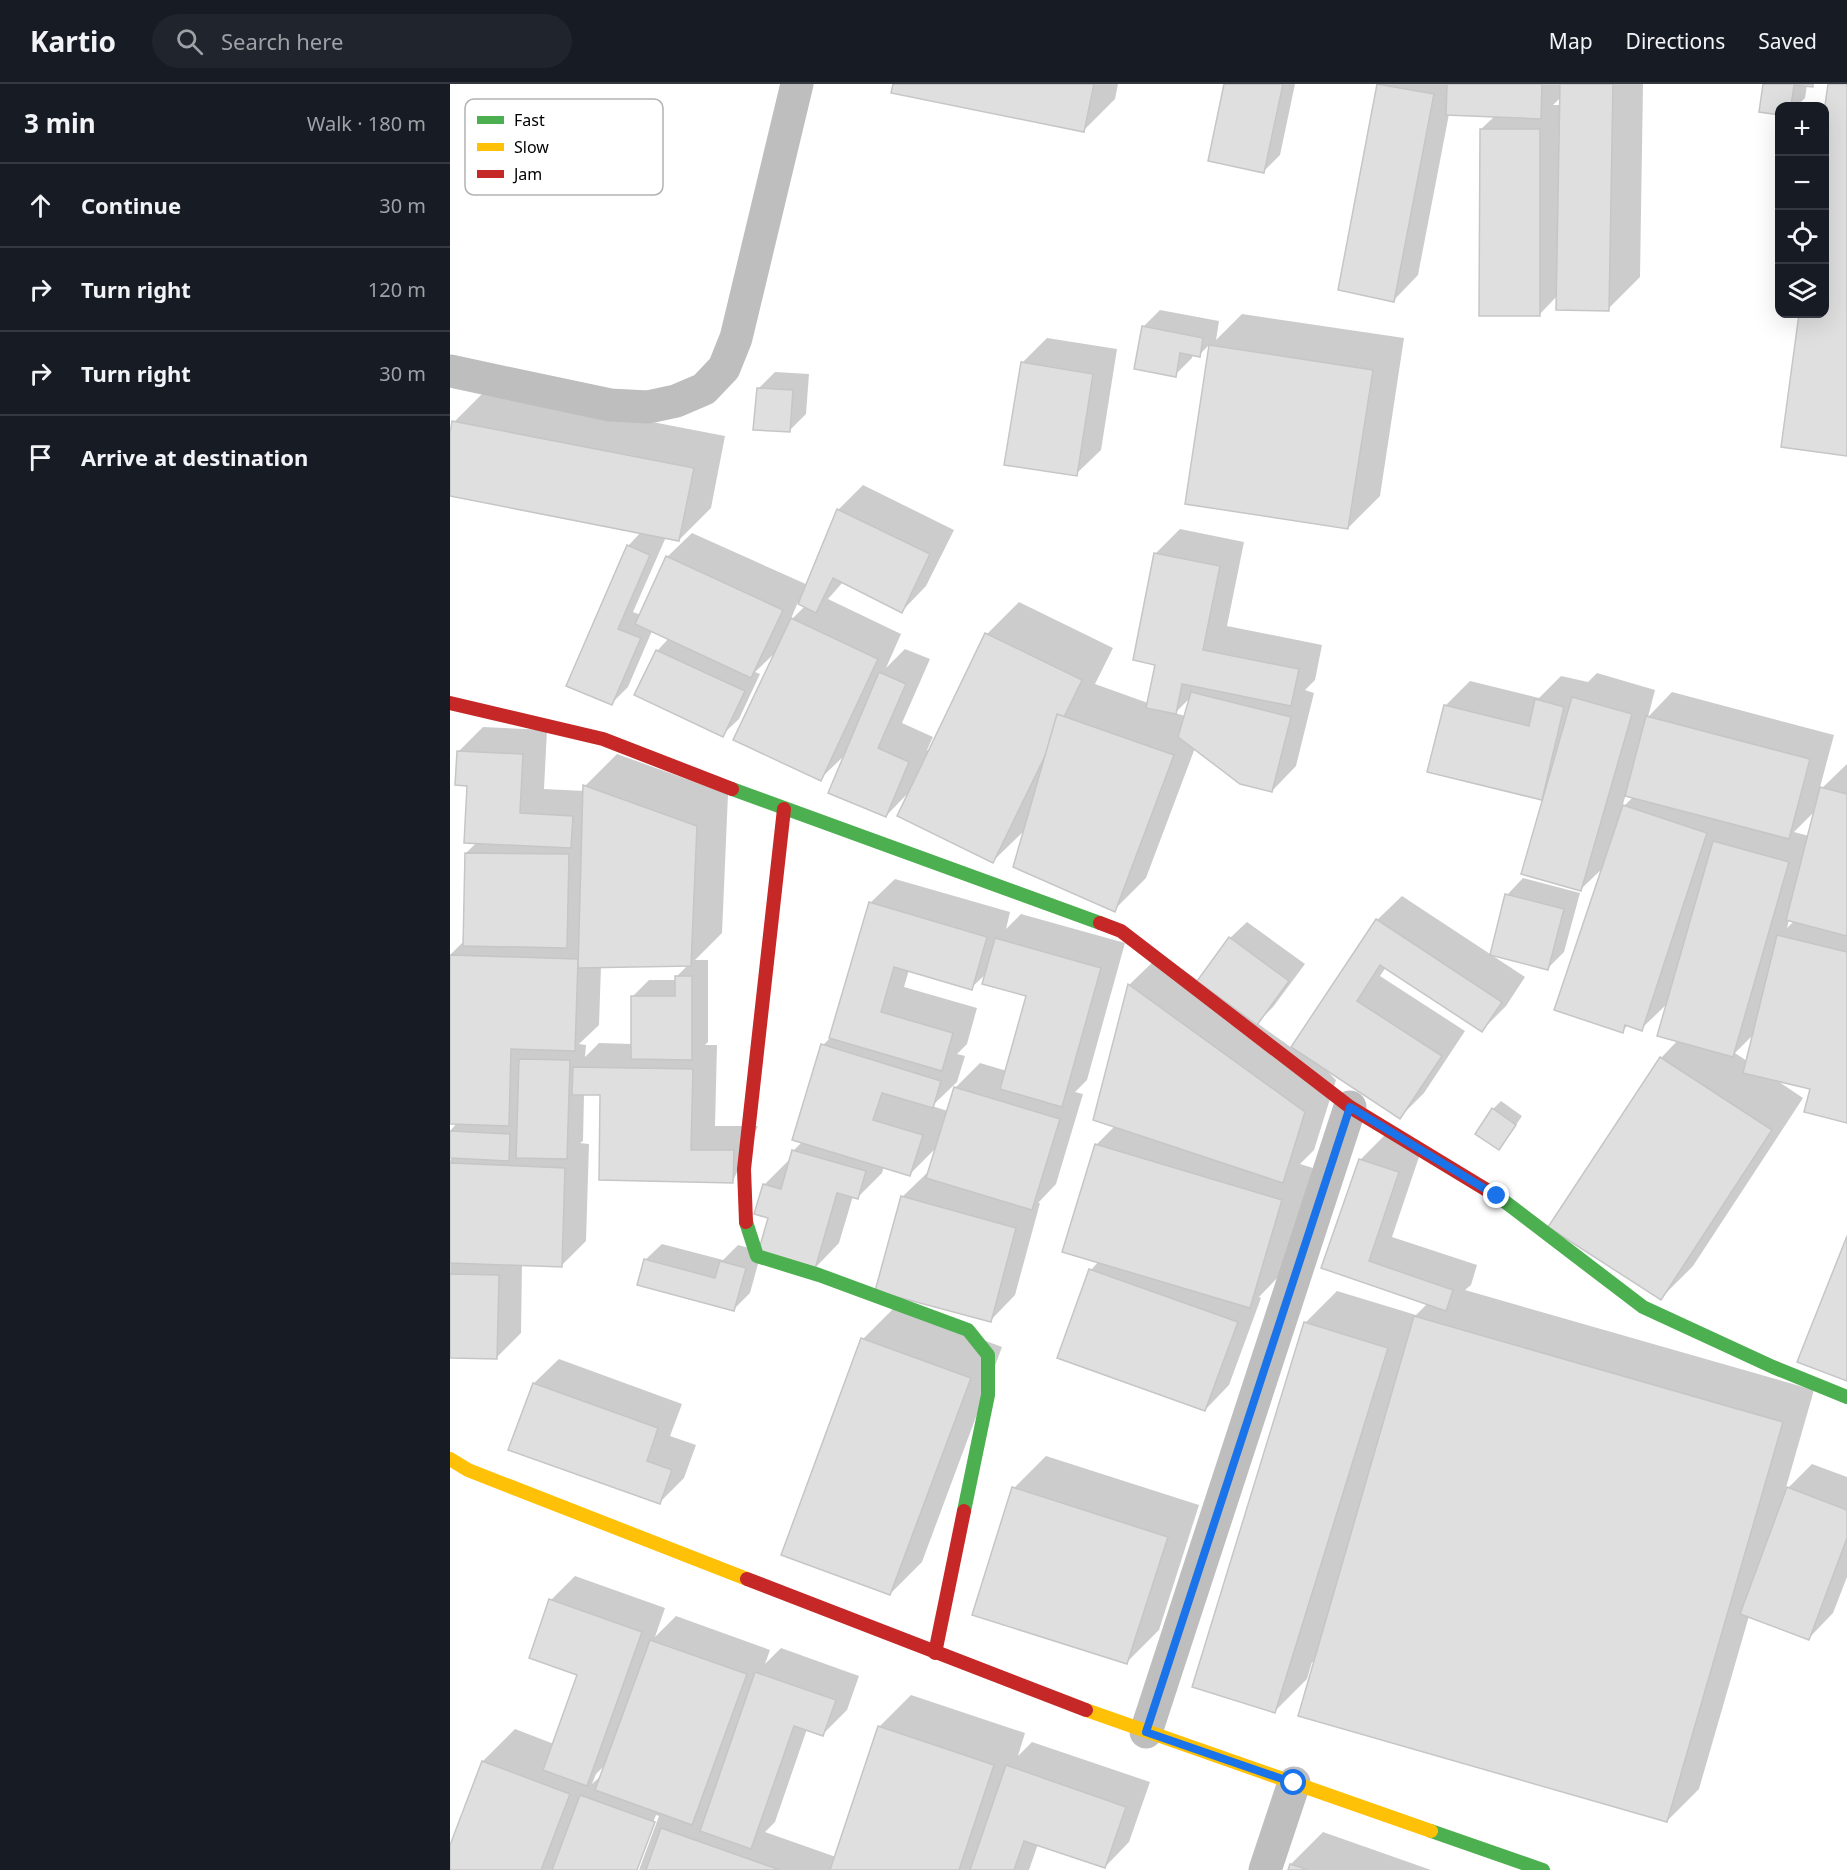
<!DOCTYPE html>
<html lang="en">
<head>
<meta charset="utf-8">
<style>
	body { margin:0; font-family:"Noto Sans",sans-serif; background:#20242c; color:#f1f3f6 }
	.controls { position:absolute; right:18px; top:18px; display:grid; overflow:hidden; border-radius:12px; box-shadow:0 6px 24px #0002 }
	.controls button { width:54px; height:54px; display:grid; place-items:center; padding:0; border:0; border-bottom:2px solid #363941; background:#171b24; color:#f1f3f6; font:30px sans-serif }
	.stop { position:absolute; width:18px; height:18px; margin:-14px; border:4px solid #1a73e8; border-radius:50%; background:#fff }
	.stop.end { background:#1a73e8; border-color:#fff; box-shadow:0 2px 6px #0008 }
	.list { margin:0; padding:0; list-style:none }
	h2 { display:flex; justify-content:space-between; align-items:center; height:78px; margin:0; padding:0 24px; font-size:26px }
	h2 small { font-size:20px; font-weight:400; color:#9ea1a6 }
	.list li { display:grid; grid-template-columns:39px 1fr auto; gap:18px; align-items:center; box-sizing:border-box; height:84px; padding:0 24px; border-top:2px solid #363941 }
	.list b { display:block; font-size:22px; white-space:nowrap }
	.list em { font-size:20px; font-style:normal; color:#9ea1a6 }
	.icon { flex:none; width:33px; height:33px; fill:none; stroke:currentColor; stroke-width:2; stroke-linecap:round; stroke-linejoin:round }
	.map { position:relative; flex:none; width:1397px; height:1786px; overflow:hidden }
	header { display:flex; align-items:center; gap:36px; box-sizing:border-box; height:84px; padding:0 30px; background:#171b24; border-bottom:2px solid #363941 }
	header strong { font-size:28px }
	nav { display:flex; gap:33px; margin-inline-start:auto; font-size:21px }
	.search { width:420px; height:54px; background:#20242c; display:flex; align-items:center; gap:15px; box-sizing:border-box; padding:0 21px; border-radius:33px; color:#9ea1a6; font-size:22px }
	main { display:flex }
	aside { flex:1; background:#171b24 }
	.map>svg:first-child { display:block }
</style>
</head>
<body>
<header>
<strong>Kartio</strong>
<div class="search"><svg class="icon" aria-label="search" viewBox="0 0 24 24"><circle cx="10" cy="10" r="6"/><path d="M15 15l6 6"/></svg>Search here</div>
<nav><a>Map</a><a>Directions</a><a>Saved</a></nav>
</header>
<main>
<aside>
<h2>3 min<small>Walk · 180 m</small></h2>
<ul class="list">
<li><svg class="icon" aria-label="ahead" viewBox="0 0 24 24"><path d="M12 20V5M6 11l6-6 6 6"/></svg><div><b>Continue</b></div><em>30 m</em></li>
<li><svg class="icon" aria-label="right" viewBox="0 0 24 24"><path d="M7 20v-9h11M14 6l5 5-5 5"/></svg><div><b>Turn right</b></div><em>120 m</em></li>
<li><svg class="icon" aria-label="right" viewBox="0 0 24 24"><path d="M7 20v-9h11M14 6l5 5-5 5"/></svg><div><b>Turn right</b></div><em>30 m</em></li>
<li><svg class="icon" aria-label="arrive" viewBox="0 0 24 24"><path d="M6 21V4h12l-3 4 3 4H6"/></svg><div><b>Arrive at destination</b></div></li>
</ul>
</aside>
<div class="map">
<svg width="1397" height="1786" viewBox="0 0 1397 1786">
	<rect width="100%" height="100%" fill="#fff"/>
	<g fill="#0003" fill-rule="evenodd">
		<path d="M 445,0 L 668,0 L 665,15 L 633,47 Z"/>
		<path d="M 775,0 L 845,0 L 830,71 L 814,87 Z"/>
		<path d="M 929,0 L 1193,0 L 1190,193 L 1158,225 L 1108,211 L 1089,231 L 1031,45 L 1045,32 L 999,30 L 968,191 L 944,216 ZM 1112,12 L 1111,21 L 1103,21 Z"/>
		<path d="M 1314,0 L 1364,0 L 1357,1 L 1355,14 L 1347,22 L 1330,22 Z"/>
		<path d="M 710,226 L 769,237 L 766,256 L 792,230 L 954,254 L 930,412 L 898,444 L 736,419 L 760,260 L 749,271 L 743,270 L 742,274 L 725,291 L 693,243 Z"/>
		<path d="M 597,254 L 667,265 L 651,366 L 626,390 L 573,278 Z"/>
		<path d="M 325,288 L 359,290 L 356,330 L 339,347 L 308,305 Z"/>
		<path d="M 36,306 L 275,352 L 261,424 L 229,456 L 216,453 L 183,528 L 191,531 L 217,473 L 242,449 L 358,501 L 388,426 L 413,401 L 504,446 L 476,502 L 452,527 L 393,498 L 378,515 L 451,550 L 436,584 L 455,565 L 480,575 L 452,639 L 483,653 L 477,666 L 480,667 L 537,550 L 569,518 L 663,564 L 645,600 L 698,619 L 706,579 L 705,470 L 730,445 L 794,458 L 777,542 L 872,561 L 865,596 L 855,606 L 864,609 L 846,682 L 822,707 L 745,664 L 696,794 L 664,826 L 576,745 L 543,777 L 460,707 L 436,732 L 397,669 L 370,695 L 327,567 L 305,588 L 310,590 L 289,635 L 272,651 L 207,567 L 219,554 L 202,547 L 178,603 L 161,620 L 118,601 L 178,462 L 191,448 L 0,411 L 0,356 L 4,338 ZM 348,518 L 355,522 L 340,537 ZM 741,613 L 735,632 L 725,629 Z"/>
		<path d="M 1147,589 L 1205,606 L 1198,633 L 1222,608 L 1384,651 L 1369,707 L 1397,680 L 1397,1037 L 1362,1004 L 1326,996 L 1353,1014 L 1243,1182 L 1211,1214 L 1211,974 L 1228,956 L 1219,918 L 1191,945 L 1178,941 L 1172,947 L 1154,783 L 1131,805 L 1094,715 L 979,687 L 995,622 L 1020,597 L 1089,614 L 1111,592 L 1138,598 ZM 1176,710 L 1184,712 L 1172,724 ZM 1366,726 L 1359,752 L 1344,748 ZM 1339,836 L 1344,837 L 1337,844 ZM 1304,950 L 1297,977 L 1285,969 Z"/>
		<path d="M 33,643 L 97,646 L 94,705 L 135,707 L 135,702 L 167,670 L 278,710 L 272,849 L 245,876 L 258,876 L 258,958 L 255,961 L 267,961 L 265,1042 L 308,1042 L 283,1097 L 152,1010 L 134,1010 L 133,1057 L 130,1059 L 139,1060 L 136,1157 L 111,1182 L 72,1180 L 71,1249 L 47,1273 L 0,1273 L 0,1076 L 3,1073 L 0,1073 L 0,1047 L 8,1038 L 0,1038 L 0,871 L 14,857 L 16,769 L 27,758 L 18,700 L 8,668 ZM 238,881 L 226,893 L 226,896 L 199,896 L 182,913 L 182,960 L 149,959 L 135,973 L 136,961 L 129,960 L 149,941 L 151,882 Z"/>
		<path d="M 1073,794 L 1130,809 L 1114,868 L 1098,884 L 1057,811 Z"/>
		<path d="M 445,795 L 560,828 L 556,845 L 571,830 L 675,859 L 637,996 L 625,1008 L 633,1010 L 606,1100 L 588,1119 L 590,1119 L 565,1211 L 541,1236 L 452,1113 L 477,1089 L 479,1089 L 487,1063 L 460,1090 L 434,1082 L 432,1089 L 408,1113 L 403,1112 L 389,1159 L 365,1184 L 311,1169 L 300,1209 L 283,1226 L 195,1176 L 212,1160 L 273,1176 L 288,1161 L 310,1167 L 320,1133 L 314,1101 L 339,1076 L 341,1077 L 344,1066 L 353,1057 L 344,1055 L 373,961 L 382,952 L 420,819 ZM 459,886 L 521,904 L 537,889 L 578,911 L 557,987 L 530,979 L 505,1004 L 498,1027 L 482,1022 L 507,998 L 515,972 L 507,970 L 517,960 L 527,924 L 454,903 Z"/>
		<path d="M 952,812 L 1075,893 L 1056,922 L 1032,946 L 936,883 L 930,892 L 1015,947 L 974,1009 L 950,1033 L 871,981 L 886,996 L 864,1066 L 850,1080 L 863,1084 L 831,1190 L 809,1213 L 811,1214 L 779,1301 L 755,1326 L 641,1186 L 649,1177 L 646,1061 L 665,1042 L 679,901 L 711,870 L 749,897 L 780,854 L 797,838 L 855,880 L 823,923 L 807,939 L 842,964 L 927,836 Z"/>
		<path d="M 1051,1017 L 1072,1032 L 1056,1056 L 1049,1064 L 1043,1025 Z"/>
		<path d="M 935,1051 L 972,1064 L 942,1153 L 1027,1181 L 1021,1201 L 1015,1206 L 1364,1306 L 1335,1407 L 1362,1380 L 1397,1393 L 1397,1493 L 1383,1529 L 1359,1554 L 1299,1532 L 1249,1705 L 1217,1737 L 862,1578 L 857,1595 L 825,1627 L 855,1239 L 887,1207 L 966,1231 L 978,1219 L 873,1183 L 910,1076 Z"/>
		<path d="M 445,1223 L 552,1263 L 472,1478 L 440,1510 L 413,1255 Z"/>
		<path d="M 109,1275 L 232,1320 L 220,1352 L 246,1361 L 234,1394 L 209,1419 L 84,1299 Z"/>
		<path d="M 596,1372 L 749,1421 L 709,1546 L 677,1578 L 564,1404 Z"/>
		<path d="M 125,1492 L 215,1524 L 205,1553 L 226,1532 L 320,1566 L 315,1580 L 331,1564 L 409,1592 L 397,1626 L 373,1650 L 357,1645 L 325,1738 L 315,1748 L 386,1773 L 429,1643 L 461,1611 L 575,1649 L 568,1672 L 582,1658 L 700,1698 L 679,1758 L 655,1783 L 588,1760 L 579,1786 L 189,1786 L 209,1732 L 206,1731 L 185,1786 L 0,1786 L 0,1765 L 33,1677 L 65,1645 L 104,1660 L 129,1590 L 101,1516 ZM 156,1680 L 153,1690 L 142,1700 L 146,1690 Z"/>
		<path d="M 873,1748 L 981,1786 L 839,1786 L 841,1780 Z"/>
	</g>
	<g fill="#dfdfdf" stroke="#c6c6c6" stroke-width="1.5">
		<path d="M 443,0 L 644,0 L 634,48 L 441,9 Z"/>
		<path d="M 774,0 L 833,0 L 814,89 L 758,77 Z"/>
		<path d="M 927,0 L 984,10 L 944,218 L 888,206 Z"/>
		<path d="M 997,0 L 1092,0 L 1091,35 L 996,31 Z"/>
		<path d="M 1110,0 L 1163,0 L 1159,227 L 1106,226 Z"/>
		<path d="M 1313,0 L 1363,0 L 1363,3 L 1344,1 L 1341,22 L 1330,22 L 1330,31 L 1309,28 Z"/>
		<path d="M 1378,0 L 1397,0 L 1397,372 L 1331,363 L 1349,230 L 1374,230 L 1374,28 Z"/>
		<path d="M 1030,45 L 1090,45 L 1090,232 L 1029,232 Z"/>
		<path d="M 692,242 L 753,254 L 750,273 L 730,269 L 726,293 L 684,285 Z"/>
		<path d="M 759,261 L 923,286 L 898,445 L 735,420 Z"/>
		<path d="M 571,278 L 643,290 L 627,392 L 554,381 Z"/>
		<path d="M 307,304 L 343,306 L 340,348 L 303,346 Z"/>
		<path d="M 2,337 L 244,384 L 229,457 L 0,412 L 0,349 Z"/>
		<path d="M 387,425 L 480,470 L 452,529 L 383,494 L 366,529 L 348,520 Z"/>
		<path d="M 177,461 L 200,471 L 168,545 L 191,554 L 162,621 L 116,602 Z"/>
		<path d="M 704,469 L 770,482 L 753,566 L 849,585 L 841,622 L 732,600 L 726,630 L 696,624 L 705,581 L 683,576 Z"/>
		<path d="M 216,472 L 333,526 L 301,594 L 185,540 Z"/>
		<path d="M 341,534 L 428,575 L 371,697 L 283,656 Z"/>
		<path d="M 535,549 L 632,596 L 543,779 L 447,732 Z"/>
		<path d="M 206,566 L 295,607 L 273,653 L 184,611 Z"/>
		<path d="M 429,588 L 456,600 L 428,664 L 459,678 L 436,733 L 378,709 Z"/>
		<path d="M 741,608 L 841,633 L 822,708 L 790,700 L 728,653 Z"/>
		<path d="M 1122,613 L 1182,630 L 1131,807 L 1071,790 Z"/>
		<path d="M 1085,615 L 1114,623 L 1092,716 L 977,688 L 994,621 L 1079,642 Z"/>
		<path d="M 607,630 L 724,671 L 665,828 L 563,783 Z"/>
		<path d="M 1196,632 L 1360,675 L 1339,755 L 1175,712 Z"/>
		<path d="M 7,667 L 73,670 L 70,729 L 123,732 L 121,764 L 14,759 L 17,702 L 5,701 Z"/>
		<path d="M 133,701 L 247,742 L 241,882 L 128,884 Z"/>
		<path d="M 1370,703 L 1397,710 L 1397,852 L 1336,836 Z"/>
		<path d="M 1173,721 L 1257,749 L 1192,947 L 1175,941 L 1173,949 L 1104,926 Z"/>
		<path d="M 1263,757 L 1339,778 L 1283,973 L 1207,952 Z"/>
		<path d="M 15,769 L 119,770 L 117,864 L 13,862 Z"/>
		<path d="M 1055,810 L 1114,825 L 1098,886 L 1040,871 Z"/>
		<path d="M 419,818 L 537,853 L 522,906 L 444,883 L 431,928 L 503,949 L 492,987 L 379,954 Z"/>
		<path d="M 926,835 L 1052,918 L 1032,948 L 930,881 L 907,917 L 992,972 L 950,1035 L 841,963 Z"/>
		<path d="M 1327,851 L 1397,868 L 1397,1039 L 1354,1028 L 1360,1005 L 1293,989 Z"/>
		<path d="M 779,853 L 839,897 L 807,941 L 747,897 Z"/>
		<path d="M 545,854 L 651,884 L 612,1023 L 550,1005 L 576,912 L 532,900 Z"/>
		<path d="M 0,871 L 128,875 L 125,967 L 61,965 L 59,1042 L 0,1040 Z"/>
		<path d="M 225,892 L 242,892 L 242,976 L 181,975 L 181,912 L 225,912 Z"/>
		<path d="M 678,900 L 855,1028 L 833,1099 L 643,1036 Z"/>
		<path d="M 371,960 L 491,997 L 483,1024 L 432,1009 L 423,1036 L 473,1051 L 460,1092 L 342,1056 Z"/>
		<path d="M 1210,973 L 1322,1046 L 1211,1216 L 1098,1143 Z"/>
		<path d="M 69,975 L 120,976 L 117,1075 L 66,1074 Z"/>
		<path d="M 123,983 L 243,985 L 241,1066 L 284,1066 L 283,1099 L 149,1096 L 150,1011 L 122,1011 Z"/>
		<path d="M 504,1003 L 610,1035 L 582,1126 L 476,1094 Z"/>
		<path d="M 1042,1024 L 1066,1041 L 1049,1066 L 1025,1050 Z"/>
		<path d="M 0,1047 L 60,1050 L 59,1077 L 0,1074 Z"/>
		<path d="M 645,1060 L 832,1116 L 800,1224 L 612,1168 Z"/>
		<path d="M 342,1066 L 416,1087 L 408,1115 L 387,1109 L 365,1185 L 308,1169 L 318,1134 L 304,1130 L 313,1100 L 331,1105 Z"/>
		<path d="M 909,1075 L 949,1088 L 919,1177 L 1003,1206 L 996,1227 L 871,1184 Z"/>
		<path d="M 0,1079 L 115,1084 L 112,1183 L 0,1179 Z"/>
		<path d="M 451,1112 L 566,1144 L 541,1238 L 425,1207 Z"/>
		<path d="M 1397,1152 L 1397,1297 L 1347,1278 Z"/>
		<path d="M 194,1175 L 265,1194 L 270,1177 L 296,1184 L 284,1227 L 187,1201 Z"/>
		<path d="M 639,1185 L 788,1238 L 755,1327 L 607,1274 Z"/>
		<path d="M 0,1190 L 49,1191 L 47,1275 L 0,1274 Z"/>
		<path d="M 964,1232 L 1333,1338 L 1217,1738 L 848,1632 Z"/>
		<path d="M 854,1238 L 938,1264 L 825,1629 L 742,1603 Z"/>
		<path d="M 411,1254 L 521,1294 L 440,1511 L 331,1471 Z"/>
		<path d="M 83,1299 L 208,1344 L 197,1377 L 222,1386 L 210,1420 L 58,1366 Z"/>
		<path d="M 562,1403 L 718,1453 L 677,1580 L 522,1531 Z"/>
		<path d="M 1337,1403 L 1397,1426 L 1397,1454 L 1359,1556 L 1290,1530 Z"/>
		<path d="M 99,1515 L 192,1548 L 137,1702 L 93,1686 L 127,1591 L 79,1574 Z"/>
		<path d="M 200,1556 L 297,1590 L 242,1741 L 145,1706 Z"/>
		<path d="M 305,1588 L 386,1616 L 373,1652 L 344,1642 L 301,1765 L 250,1747 Z"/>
		<path d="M 428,1642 L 544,1681 L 509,1786 L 380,1786 Z"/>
		<path d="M 32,1677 L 120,1710 L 91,1786 L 0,1786 L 0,1761 Z"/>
		<path d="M 556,1681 L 676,1723 L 655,1784 L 574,1757 L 564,1786 L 520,1786 Z"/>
		<path d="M 130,1711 L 205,1738 L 187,1786 L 102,1786 Z"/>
		<path d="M 211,1744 L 330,1786 L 196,1786 Z"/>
		<path d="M 840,1780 L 858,1786 L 838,1786 Z"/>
	</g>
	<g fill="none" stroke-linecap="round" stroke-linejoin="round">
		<g stroke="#bebebe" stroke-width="33">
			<path d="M 0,287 L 160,321 L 198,323 L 226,317 L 254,305 L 274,284 L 286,254 L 347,0"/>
			<path d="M 696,1648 L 900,1023"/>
			<path d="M 815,1786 L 844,1699"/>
		</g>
		<g stroke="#4caf50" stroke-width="14">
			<path d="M 282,705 L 650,839"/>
			<path d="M 1050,1114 L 1193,1223 L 1323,1283 L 1397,1313"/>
			<path d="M 296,1138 L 307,1172 L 369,1191 L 518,1246 L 538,1271 L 538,1311 L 514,1427"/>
			<path d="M 981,1747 L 1093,1786"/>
		</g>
		<g stroke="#ffc107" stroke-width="14">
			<path d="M 0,1375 L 18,1386 L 297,1495"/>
			<path d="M 636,1626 L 981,1747"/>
		</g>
		<g stroke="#c62828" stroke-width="14">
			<path d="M 0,619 L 153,655 L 282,705"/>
			<path d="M 650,839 L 671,847 L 900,1023 L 1050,1114"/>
			<path d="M 296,1138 L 294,1085 L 334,725"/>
			<path d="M 297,1495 L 636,1626"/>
			<path d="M 485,1569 L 514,1427"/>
		</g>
	</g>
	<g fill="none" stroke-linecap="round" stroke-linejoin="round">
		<path stroke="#1a73e8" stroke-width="8" d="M 844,1699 L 696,1648 L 900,1023 L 1047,1112"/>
	</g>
	<rect x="15" y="15" width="198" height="96" rx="9" fill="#fff" stroke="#b2b2b2" stroke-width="1.5"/>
	<rect x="27" y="32" width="27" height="8" fill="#4caf50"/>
	<rect x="27" y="59" width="27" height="8" fill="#ffc107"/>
	<rect x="27" y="86" width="27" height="8" fill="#c62828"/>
	<g font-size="16" fill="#000">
		<text x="64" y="42">Fast</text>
		<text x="64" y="69">Slow</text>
		<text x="64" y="96">Jam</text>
	</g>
</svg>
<div class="controls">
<button>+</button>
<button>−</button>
<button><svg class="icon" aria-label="locate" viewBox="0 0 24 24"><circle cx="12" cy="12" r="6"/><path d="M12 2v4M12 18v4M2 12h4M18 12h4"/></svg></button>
<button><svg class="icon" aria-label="layers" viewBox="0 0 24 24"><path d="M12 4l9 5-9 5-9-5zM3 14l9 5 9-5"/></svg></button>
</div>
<div class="stop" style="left:844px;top:1699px"></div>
<div class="stop end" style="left:1047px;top:1112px"></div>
</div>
</main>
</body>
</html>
